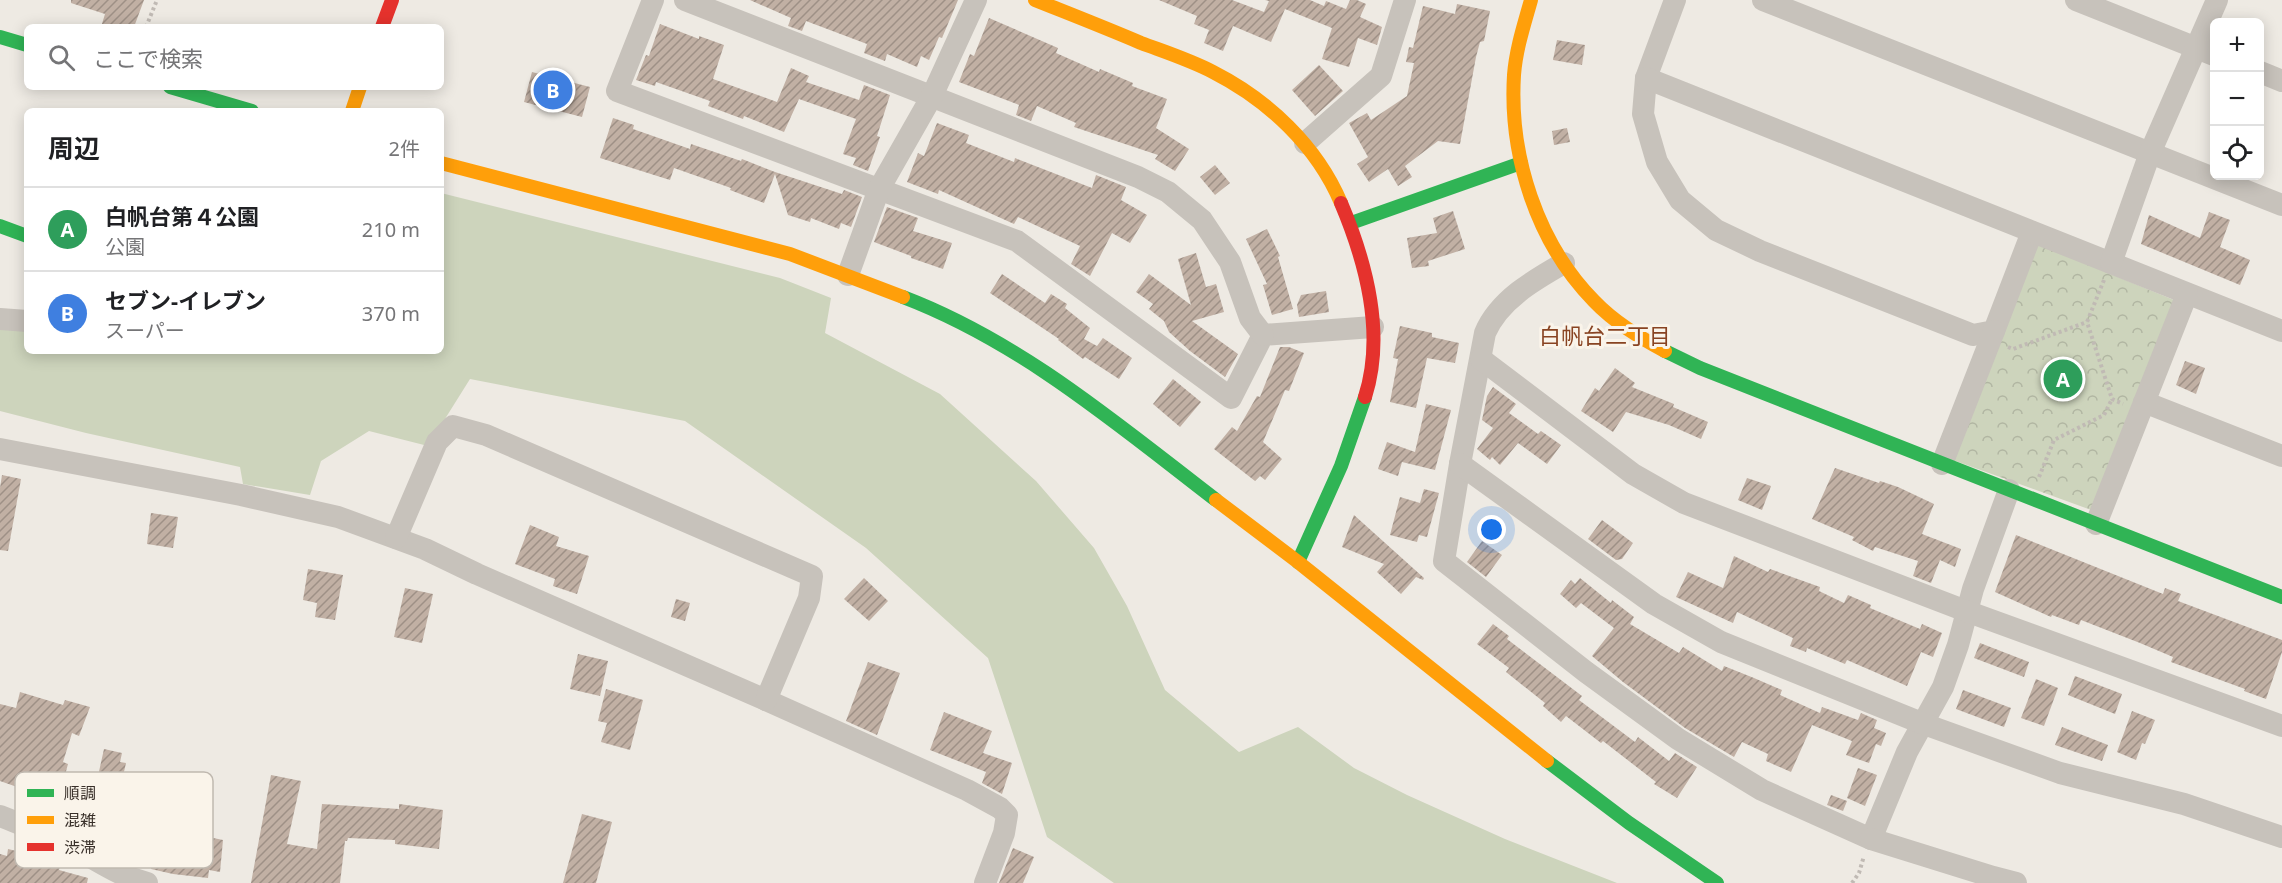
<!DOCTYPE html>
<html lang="ja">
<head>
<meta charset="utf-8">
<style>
	body { margin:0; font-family:"Noto Sans","Noto Sans JP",sans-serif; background:#f2f2f2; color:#202124 }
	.controls { position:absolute; right:18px; top:18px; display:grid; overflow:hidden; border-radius:9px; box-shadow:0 3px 15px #0003 }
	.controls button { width:54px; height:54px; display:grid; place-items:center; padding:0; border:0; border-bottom:2px solid #e0e0e0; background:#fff; color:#202124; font:30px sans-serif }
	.you { position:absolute; left:1492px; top:530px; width:21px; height:21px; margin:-15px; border:4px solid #fff; border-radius:50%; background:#1a73e8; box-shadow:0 0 0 9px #1a73e833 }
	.badge { display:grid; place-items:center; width:39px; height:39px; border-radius:50%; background:#ea580c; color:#fff; font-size:20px; font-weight:700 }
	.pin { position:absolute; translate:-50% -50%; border:3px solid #fff; box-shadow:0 2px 6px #0006 }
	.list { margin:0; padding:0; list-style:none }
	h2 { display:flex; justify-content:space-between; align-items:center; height:78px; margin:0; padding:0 24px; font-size:26px }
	h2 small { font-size:20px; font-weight:400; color:#757577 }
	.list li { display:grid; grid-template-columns:39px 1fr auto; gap:18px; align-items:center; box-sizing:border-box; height:84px; padding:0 24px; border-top:2px solid #e0e0e0 }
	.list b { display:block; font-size:22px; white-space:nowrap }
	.list p { margin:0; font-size:20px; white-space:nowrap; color:#757577 }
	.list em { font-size:20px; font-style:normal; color:#757577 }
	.icon { flex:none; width:33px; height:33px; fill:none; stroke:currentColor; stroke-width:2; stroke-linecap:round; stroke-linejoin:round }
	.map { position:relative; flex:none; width:2282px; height:883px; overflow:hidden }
	.search { position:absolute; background:#fff; box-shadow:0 3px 15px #0003; left:24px; top:24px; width:420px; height:66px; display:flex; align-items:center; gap:15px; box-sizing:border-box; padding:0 21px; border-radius:9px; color:#757577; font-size:22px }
	.panel { position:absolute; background:#fff; box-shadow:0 3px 15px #0003; left:24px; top:108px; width:420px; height:246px; border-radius:9px }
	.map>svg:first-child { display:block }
</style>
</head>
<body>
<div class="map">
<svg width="2282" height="883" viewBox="0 0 2282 883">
	<defs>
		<pattern id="forest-crowns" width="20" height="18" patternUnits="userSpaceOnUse" patternTransform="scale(1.5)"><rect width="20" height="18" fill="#cdd4bc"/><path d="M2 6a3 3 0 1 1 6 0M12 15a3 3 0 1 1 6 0" fill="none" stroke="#b1b6a2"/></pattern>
		<pattern id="building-hatch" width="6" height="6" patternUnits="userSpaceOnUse" patternTransform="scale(1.5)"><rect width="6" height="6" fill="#c1b0a4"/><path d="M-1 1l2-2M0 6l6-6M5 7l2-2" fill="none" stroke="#9e9086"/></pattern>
	</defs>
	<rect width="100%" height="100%" fill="#eeeae3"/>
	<path fill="#cdd4bc" d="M 441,193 L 780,278 L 831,298 L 825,333 L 940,394 L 1036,481 L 1094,548 L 1127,606 L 1165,690 L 1239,752 L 1298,727 L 1354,768 L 1407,795 L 1505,839 L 1617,883 L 1114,883 L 1047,837 L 988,658 L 866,548 L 685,421 L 470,379 L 428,446 L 369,431 L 321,461 L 310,495 L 243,484 L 240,467 L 86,433 L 0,411 L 0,329 L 27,330 L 27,351 L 441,351 Z"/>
	<path fill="url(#forest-crowns)" d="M 2035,243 L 2174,300 L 2094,511 L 1950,459 Z"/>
	<g fill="url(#building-hatch)">
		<path d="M 71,0 L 144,0 L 134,27 L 101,27 L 105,14 L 71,3 Z"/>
		<path d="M 750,0 L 958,0 L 942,38 L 939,37 L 929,60 L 921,56 L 917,67 L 887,54 L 885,61 L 864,53 L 867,44 L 806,21 L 802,31 L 788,26 L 791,18 Z"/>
		<path d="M 1159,0 L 1232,0 L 1264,12 L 1269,1 L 1265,0 L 1310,0 L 1324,6 L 1326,1 L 1346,9 L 1350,0 L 1357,0 L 1366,4 L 1360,17 L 1382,27 L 1377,45 L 1358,38 L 1349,67 L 1322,59 L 1332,28 L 1285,9 L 1271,42 L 1233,26 L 1223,51 L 1204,43 L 1209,30 L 1194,24 L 1197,16 Z"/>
		<path d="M 1457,4 L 1490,11 L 1484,41 L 1480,42 L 1476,57 L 1460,144 L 1438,141 L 1405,166 L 1412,177 L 1398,186 L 1388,169 L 1369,182 L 1357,164 L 1368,157 L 1349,123 L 1367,113 L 1371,120 L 1407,96 L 1414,63 L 1406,62 L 1409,47 L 1413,48 L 1423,6 L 1455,14 Z"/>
		<path d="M 989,18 L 1058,48 L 1056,53 L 1099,72 L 1100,69 L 1133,83 L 1132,86 L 1167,99 L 1156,128 L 1189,149 L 1175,171 L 1155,159 L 1158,155 L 1074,127 L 1076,123 L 1037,106 L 1031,121 L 1016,115 L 1019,105 L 959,82 L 970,54 L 974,56 Z"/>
		<path d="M 660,24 L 699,39 L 699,36 L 724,45 L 713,79 L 777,102 L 791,68 L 809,76 L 806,82 L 859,100 L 864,85 L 890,95 L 877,136 L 880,137 L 868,171 L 853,165 L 856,158 L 843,154 L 856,119 L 799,99 L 784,132 L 744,116 L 743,119 L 708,106 L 710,101 L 656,82 L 655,86 L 636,80 L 646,55 L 649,56 Z"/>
		<path d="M 1557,40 L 1585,45 L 1582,65 L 1553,60 Z"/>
		<path d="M 1319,65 L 1343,91 L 1315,116 L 1292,90 Z"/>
		<path d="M 532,72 L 590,87 L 582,117 L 524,102 Z"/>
		<path d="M 613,118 L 634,125 L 633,129 L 690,149 L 691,144 L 741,161 L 742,159 L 775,172 L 842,194 L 844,190 L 862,197 L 851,227 L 841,223 L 839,229 L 811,218 L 810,222 L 788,215 L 775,174 L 764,203 L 730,190 L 731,188 L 674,168 L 670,180 L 600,158 Z"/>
		<path d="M 937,123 L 969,135 L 966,143 L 1014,162 L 1015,158 L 1092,188 L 1096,175 L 1126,187 L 1121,200 L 1147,215 L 1130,243 L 1112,233 L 1090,276 L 1071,264 L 1080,246 L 1018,217 L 1014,224 L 939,190 L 938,194 L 907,182 L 918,153 L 924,156 Z"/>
		<path d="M 1567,128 L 1570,142 L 1554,145 L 1552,131 Z"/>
		<path d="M 1215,165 L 1230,183 L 1215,195 L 1200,177 Z"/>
		<path d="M 887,207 L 918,218 L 913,231 L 952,243 L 943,269 L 911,258 L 911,256 L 874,242 Z"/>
		<path d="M 1453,211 L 1465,249 L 1428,261 L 1429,266 L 1412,268 L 1407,238 L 1437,233 L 1433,218 Z"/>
		<path d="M 2209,212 L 2230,220 L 2220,247 L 2250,260 L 2240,285 L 2141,244 L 2149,215 L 2200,238 Z"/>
		<path d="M 1267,229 L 1280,256 L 1278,257 L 1293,309 L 1272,315 L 1263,285 L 1267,284 L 1246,239 Z"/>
		<path d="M 1196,253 L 1206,287 L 1216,284 L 1224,312 L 1192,321 L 1238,354 L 1225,377 L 1190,351 L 1169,332 L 1164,321 L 1149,309 L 1153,304 L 1136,292 L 1149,274 L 1191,305 L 1178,259 Z"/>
		<path d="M 1002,274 L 1045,303 L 1051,294 L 1067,304 L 1065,308 L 1090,328 L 1084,339 L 1097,346 L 1103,338 L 1132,358 L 1119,379 L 1085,357 L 1083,359 L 1058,340 L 1059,339 L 990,293 Z"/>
		<path d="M 1326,291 L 1329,312 L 1299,317 L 1297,305 L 1301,295 Z"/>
		<path d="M 1400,326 L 1432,333 L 1432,337 L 1459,343 L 1455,363 L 1427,358 L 1416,408 L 1390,402 L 1398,359 L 1393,358 Z"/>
		<path d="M 1280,347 L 1289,347 L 1304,353 L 1289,391 L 1285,390 L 1263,442 L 1282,459 L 1265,480 L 1260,476 L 1255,481 L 1214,449 L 1232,427 L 1237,431 L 1257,396 L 1260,397 Z"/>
		<path d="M 2185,361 L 2205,368 L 2196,394 L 2176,385 Z"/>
		<path d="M 1615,368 L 1635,383 L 1632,387 L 1674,404 L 1673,407 L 1708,422 L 1701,439 L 1669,425 L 1626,412 L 1613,432 L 1581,411 L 1595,388 L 1599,391 Z"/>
		<path d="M 1173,379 L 1201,402 L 1180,427 L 1153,404 Z"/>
		<path d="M 1493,387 L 1516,404 L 1509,413 L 1538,434 L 1541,431 L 1561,445 L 1547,464 L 1518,443 L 1500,465 L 1492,457 L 1490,460 L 1477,449 L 1493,428 L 1482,420 L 1487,396 Z"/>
		<path d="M 1426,404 L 1451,410 L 1435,470 L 1402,462 L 1398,476 L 1378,469 L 1387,442 L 1415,452 Z"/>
		<path d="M 1835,468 L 1879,483 L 1880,481 L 1898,487 L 1934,504 L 1922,534 L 1961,549 L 1955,567 L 1940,560 L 1931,583 L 1913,576 L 1918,561 L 1875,547 L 1873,551 L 1852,540 L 1854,537 L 1812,519 Z"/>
		<path d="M 2,475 L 21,479 L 8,551 L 0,550 L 0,488 Z"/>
		<path d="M 1747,478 L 1771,486 L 1762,510 L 1738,500 Z"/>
		<path d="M 1424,489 L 1439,493 L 1427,537 L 1419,535 L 1417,542 L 1390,535 L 1400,497 L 1420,503 Z"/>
		<path d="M 151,513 L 178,517 L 173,548 L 147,544 Z"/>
		<path d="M 1354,515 L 1424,578 L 1423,580 L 1416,577 L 1401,594 L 1377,572 L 1384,564 L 1342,547 Z"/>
		<path d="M 1602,520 L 1633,543 L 1622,559 L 1616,560 L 1588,539 Z"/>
		<path d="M 530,525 L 559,537 L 556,546 L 589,556 L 577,594 L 553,586 L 555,579 L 515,564 Z"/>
		<path d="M 2016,535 L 2163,594 L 2165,588 L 2181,594 L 2178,601 L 2282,640 L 2282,652 L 2266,699 L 2244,691 L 2245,689 L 2171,662 L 2173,657 L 2140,643 L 2081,620 L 2079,625 L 2052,615 L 2051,617 L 1995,592 Z"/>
		<path d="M 1482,541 L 1502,555 L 1486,577 L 1467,562 Z"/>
		<path d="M 1734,556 L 1768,572 L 1770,569 L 1820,587 L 1819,591 L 1844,603 L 1848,595 L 1871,605 L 1870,608 L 1920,629 L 1922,624 L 1942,633 L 1933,657 L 1921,652 L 1907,686 L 1847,660 L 1845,664 L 1807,648 L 1806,652 L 1790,646 L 1793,638 L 1737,612 L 1733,623 L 1676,597 L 1688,572 L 1723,588 Z"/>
		<path d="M 308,569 L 343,575 L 335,620 L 315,617 L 317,603 L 303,600 Z"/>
		<path d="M 864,578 L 888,601 L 869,621 L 844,599 Z"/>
		<path d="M 1580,578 L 1611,603 L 1612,600 L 1634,617 L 1630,624 L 1679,653 L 1683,647 L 1722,671 L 1724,666 L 1754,678 L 1782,690 L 1780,695 L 1820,713 L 1822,707 L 1858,720 L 1861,713 L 1877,720 L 1874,728 L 1886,733 L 1881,746 L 1876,744 L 1869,763 L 1846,755 L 1852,741 L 1812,725 L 1791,772 L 1766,761 L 1768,754 L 1742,742 L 1734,757 L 1685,728 L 1623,682 L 1592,656 L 1614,628 L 1581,603 L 1576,608 L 1560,594 L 1571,580 L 1575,584 Z"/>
		<path d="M 405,588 L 433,594 L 422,643 L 394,637 Z"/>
		<path d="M 676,599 L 690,603 L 685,621 L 671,617 Z"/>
		<path d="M 1493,624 L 1509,636 L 1507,639 L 1582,696 L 1579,700 L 1635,742 L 1638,737 L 1669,761 L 1675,753 L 1697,767 L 1677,798 L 1654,784 L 1656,782 L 1603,741 L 1601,743 L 1566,716 L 1561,722 L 1543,706 L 1545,703 L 1506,672 L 1509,668 L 1477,644 Z"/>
		<path d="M 1980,643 L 2029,662 L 2024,677 L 1974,658 Z"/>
		<path d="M 578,654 L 608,661 L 600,696 L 570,689 Z"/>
		<path d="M 868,662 L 900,673 L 877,735 L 846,721 Z"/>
		<path d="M 2075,676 L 2122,694 L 2115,714 L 2068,695 Z"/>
		<path d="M 2036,679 L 2058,688 L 2044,726 L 2021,718 Z"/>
		<path d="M 606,689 L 643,700 L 630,750 L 601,742 L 607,723 L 598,721 Z"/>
		<path d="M 1963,690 L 2011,708 L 2004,727 L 1956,709 Z"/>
		<path d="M 20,692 L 63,705 L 65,700 L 90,707 L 79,736 L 72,733 L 63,762 L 68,764 L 65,775 L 96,785 L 104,749 L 122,753 L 120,762 L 126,763 L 117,802 L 157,821 L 155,826 L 223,840 L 220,872 L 209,870 L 208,878 L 173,874 L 151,869 L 153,861 L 117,856 L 113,854 L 113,844 L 87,839 L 95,807 L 42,789 L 35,815 L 15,807 L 20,788 L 0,781 L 0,704 L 16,708 Z"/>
		<path d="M 2132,711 L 2155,720 L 2145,744 L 2142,743 L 2136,760 L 2117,752 Z"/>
		<path d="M 944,712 L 992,731 L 983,753 L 1012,763 L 1002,794 L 982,783 L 986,772 L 930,750 Z"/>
		<path d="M 2062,727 L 2108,745 L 2102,761 L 2055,745 Z"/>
		<path d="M 1858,768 L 1877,775 L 1865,806 L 1847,798 Z"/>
		<path d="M 271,775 L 301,781 L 287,844 L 317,849 L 322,804 L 399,809 L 399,804 L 443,810 L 439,849 L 395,844 L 395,840 L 348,838 L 347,841 L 345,841 L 340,883 L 251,883 Z"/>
		<path d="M 1831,795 L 1847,801 L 1843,811 L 1827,805 Z"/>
		<path d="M 582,814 L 612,822 L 596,883 L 563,883 Z"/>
		<path d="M 31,847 L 63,858 L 59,870 L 88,878 L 87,883 L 0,883 L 0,854 L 7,856 L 8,849 L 29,854 Z"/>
		<path d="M 1013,848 L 1034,857 L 1023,883 L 999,883 Z"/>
	</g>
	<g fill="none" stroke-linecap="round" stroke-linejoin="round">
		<g stroke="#c0bab4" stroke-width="4" stroke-dasharray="3 3" stroke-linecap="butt">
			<path d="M 146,27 L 157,0"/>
			<path d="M 2104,280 L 2087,322 L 2112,399 L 2123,404"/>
			<path d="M 2008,347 L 2013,349 L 2087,322"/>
			<path d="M 2039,477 L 2054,440 L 2104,415 L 2112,399"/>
			<path d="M 1852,883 L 1859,873 L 1864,856"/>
		</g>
		<g stroke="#c7c2bb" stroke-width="22">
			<path d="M 653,0 L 617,91 L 1017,241 L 1231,398 L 1263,335 L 1373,327"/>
			<path d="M 685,0 L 1138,177 L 1168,192 L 1202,220 L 1230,262 L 1250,318 L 1263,335"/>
			<path d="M 1675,0 L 1646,78 L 1643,114 L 1657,162 L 1680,200 L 1716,230 L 1760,251 L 1973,335 L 1994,331 L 2032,232"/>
			<path d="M 1763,0 L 2282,205"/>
			<path d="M 2076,0 L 2214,55"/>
			<path d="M 2260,72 L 2282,81"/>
			<path d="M 1646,78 L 2282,331"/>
			<path d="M 1305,143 L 1381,76 L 1405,0"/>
			<path d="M 1564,263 C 1534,280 1499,300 1485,333 L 1460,464 L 1444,561 L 1586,672 L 1678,739 L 1762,790 L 1871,839 L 1907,752 L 1943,687 L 1958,645 L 1973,589 L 2009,490"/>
			<path d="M 2111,263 L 2150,153 L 2217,0"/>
			<path d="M 848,275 L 879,189 L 932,96 L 976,0"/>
			<path d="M 0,319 L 27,321"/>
			<path d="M 1481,359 L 1633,474 L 1684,503 L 1966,611 L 2282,726"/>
			<path d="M 2144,402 L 2282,456"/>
			<path d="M 0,449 L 241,495 L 338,517 L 425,549 L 477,574 L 766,700 L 967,790 L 1000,808 L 1007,815 L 1004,833 L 985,883"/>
			<path d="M 1460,464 L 1654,604 L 1721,642 L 1924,724 L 2060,773 L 2184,804 L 2282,837"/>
			<path d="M 1942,464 L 1994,331"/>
			<path d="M 2096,524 L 2187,294"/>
			<path d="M 396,538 L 437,442 L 453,426 L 486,435 L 812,576 L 809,598 L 766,700"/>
			<path d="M 0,816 C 25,826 50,835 74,848 C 99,861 119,876 147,883"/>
			<path d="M 1871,839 L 1993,877 L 2016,883"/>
		</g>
		<g stroke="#30b455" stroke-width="14">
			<path d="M 0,37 L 27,45"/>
			<path d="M 170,87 L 252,111"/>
			<path d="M 1351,223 L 1521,163"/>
			<path d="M 0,226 L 27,236"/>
			<path d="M 903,297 C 1021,342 1117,424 1216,500"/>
			<path d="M 1665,351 L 1700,368 L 2282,597"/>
			<path d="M 1298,562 L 1341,466 L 1365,397"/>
			<path d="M 1547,761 L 1629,823 L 1717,883"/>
		</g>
		<g stroke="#ff9f0a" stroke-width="14">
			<path d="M 1035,0 C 1070,14 1106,28 1141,43 C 1165,52 1190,60 1213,72 C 1268,100 1317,146 1341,203"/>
			<path d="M 1531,0 C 1524,25 1516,49 1514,75 C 1509,156 1537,243 1594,301 C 1614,322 1639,337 1665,351"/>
			<path d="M 352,111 L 360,87"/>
			<path d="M 441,163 L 790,254 L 903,297"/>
			<path d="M 1216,500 L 1298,562 L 1547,761"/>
		</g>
		<g stroke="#e5322d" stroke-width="14">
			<path d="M 382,27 L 392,0"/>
			<path d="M 1341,203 C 1366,262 1385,335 1365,397"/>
		</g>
	</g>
	<g text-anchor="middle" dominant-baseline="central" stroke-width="6" stroke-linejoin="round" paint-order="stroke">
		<g font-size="22" fill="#884322" stroke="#faf4ea">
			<text x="1605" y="335">白帆台二丁目</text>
		</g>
	</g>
	<rect x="15" y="772" width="198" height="96" rx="9" fill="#faf4ea" stroke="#c0b9b0" stroke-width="1.5"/>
	<rect x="27" y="789" width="27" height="8" fill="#30b455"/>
	<rect x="27" y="816" width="27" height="8" fill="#ff9f0a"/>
	<rect x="27" y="843" width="27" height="8" fill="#e5322d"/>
	<g font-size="16" fill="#382f29">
		<text x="64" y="799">順調</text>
		<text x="64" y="826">混雑</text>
		<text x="64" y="853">渋滞</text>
	</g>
</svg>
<div class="controls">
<button>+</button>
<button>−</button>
<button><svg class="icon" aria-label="locate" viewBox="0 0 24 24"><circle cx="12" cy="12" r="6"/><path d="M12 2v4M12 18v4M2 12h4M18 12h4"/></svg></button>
</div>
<div class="you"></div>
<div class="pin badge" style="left:2063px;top:379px;background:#2e9e5b">A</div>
<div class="pin badge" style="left:553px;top:90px;background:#3f7fe0">B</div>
<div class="search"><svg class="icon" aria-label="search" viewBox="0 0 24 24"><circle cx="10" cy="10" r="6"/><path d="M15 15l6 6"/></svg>ここで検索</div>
<section class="panel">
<h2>周辺<small>2件</small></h2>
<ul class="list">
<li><span class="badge" style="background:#2e9e5b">A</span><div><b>白帆台第４公園</b><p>公園</p></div><em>210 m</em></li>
<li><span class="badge" style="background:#3f7fe0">B</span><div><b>セブン-イレブン</b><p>スーパー</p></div><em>370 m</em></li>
</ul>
</section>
</div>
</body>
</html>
